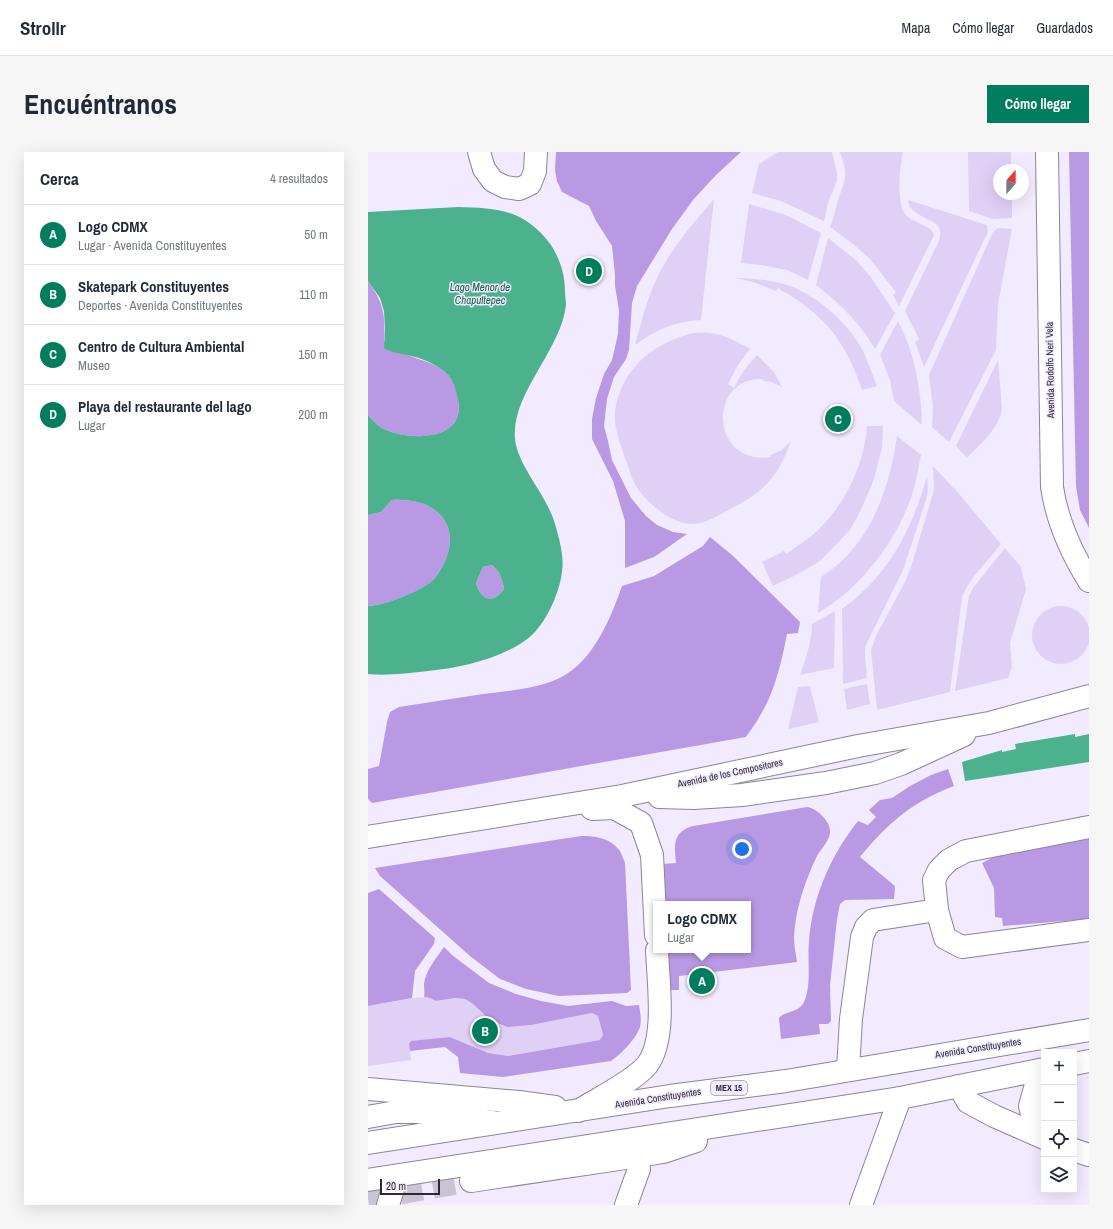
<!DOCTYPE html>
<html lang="es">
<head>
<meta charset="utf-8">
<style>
	body { margin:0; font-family:"Archivo Narrow",sans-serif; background:#f6f6f7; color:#1f2937 }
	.controls { position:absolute; right:12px; bottom:12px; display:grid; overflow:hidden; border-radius:0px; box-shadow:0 4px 16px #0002 }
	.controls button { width:36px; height:36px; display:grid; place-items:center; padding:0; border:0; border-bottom:1px solid #e0e1e3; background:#fff; color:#1f2937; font:20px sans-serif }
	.compass { position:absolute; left:625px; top:12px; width:36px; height:36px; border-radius:50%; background:#fff; box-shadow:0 4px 16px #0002; rotate:21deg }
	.scale { position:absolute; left:12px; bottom:10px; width:60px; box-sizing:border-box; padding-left:4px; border:2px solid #2c2931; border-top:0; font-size:11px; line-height:14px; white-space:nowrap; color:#2c2931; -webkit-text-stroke:3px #f2eaff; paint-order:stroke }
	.you { position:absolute; left:374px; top:697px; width:14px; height:14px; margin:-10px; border:3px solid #fff; border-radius:50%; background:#1a73e8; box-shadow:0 0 0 6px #1a73e833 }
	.badge { display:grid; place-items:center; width:26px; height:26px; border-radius:50%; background:#007d5c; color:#fff; font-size:13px; font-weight:700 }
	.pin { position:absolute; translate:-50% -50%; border:2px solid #fff; box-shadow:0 1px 4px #0006 }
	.popup { position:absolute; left:285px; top:749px; width:98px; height:52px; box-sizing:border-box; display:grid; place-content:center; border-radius:0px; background:#fff; filter:drop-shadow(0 1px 3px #0005); font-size:13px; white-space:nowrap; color:#747a83 }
	.popup b { font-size:15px; color:#1f2937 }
	.popup::after { content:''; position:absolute; left:50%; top:100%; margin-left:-8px; border:8px solid transparent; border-top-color:#fff }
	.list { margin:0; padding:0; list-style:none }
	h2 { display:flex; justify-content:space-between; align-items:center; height:52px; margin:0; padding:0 16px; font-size:17px }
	h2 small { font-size:13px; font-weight:400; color:#747a83 }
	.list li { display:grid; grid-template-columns:26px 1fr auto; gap:12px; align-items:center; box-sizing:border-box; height:60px; padding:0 16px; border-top:1px solid #e0e1e3 }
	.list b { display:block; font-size:15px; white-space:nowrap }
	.list p { margin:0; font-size:13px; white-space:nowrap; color:#747a83 }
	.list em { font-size:13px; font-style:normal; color:#747a83 }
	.icon { flex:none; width:22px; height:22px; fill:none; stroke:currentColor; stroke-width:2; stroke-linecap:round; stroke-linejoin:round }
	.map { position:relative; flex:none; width:721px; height:1053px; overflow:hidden; border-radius:0px }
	header { display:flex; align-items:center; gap:24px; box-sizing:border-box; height:56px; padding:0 20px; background:#fff; border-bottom:1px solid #e0e1e3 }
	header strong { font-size:19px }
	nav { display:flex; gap:22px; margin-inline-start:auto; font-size:14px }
	.intro { display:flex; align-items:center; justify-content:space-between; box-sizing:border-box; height:96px; padding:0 24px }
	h1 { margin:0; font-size:28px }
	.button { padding:10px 18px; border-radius:0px; background:#007d5c; color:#fff; font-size:14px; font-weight:700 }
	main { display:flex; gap:24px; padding:0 24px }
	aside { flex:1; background:#fff; border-radius:0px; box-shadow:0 4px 16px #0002 }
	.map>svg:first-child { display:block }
</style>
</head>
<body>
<header>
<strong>Strollr</strong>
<nav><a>Mapa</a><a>Cómo llegar</a><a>Guardados</a></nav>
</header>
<div class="intro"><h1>Encuéntranos</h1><a class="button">Cómo llegar</a></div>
<main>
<aside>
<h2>Cerca<small>4 resultados</small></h2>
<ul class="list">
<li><span class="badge">A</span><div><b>Logo CDMX</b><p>Lugar · Avenida Constituyentes</p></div><em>50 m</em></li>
<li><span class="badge">B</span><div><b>Skatepark Constituyentes</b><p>Deportes · Avenida Constituyentes</p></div><em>110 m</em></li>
<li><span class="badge">C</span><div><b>Centro de Cultura Ambiental</b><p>Museo</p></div><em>150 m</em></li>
<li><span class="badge">D</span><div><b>Playa del restaurante del lago</b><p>Lugar</p></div><em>200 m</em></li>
</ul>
</aside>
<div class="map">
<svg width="721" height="1053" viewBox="0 0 721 1053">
	<rect width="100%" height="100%" fill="#f2eaff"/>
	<g fill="#dfd1f6">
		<path d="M 410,0 L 464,0 L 469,21 L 469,29 L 460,51 L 456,69 L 413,49 L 384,41 L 391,12 Z"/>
		<path d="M 472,0 L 535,0 C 532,14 528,51 537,62 C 544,71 564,73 566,83 L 531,154 L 525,143 L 528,140 L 501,106 L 485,92 L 462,75 C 466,65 468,55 471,45 C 479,25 479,20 472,0 Z"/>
		<path d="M 600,0 L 643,0 L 643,18 L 631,18 L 631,42 L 644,42 L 644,66 L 625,67 L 601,59 Z"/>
		<path d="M 346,47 L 333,168 C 308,169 287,178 267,193 C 273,171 279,147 289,126 C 303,96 325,72 346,47 Z"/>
		<path d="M 540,48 L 619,73 L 620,80 L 616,88 L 556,215 L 547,190 L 551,187 L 537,159 L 570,91 C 579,68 558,70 546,59 C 542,56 541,52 540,48 Z"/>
		<path d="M 381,52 L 418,63 L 453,81 L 440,128 L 419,118 L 393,113 L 373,111 Z"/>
		<path d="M 630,76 L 644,77 L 630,152 L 628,198 L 581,290 L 564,275 L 565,256 L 561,223 L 625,80 Z"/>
		<path d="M 460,86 L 489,109 L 502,124 L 527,161 L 507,197 C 490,168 474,154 448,133 Z"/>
		<path d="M 368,126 C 385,127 402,127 419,133 C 449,143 479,170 494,197 C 500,209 504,222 509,234 L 494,238 C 477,187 456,163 410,136 L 408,139 L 385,130 Z"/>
		<path d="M 530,169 C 547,202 553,236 554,273 L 526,249 L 522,228 L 512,203 Z"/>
		<path d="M 325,181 C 330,181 336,180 341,181 C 356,182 370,190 382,197 L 370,213 L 360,232 L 366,236 L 376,218 L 389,203 L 406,220 L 414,235 L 403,230 L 395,229 L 395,227 C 339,225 342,314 403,305 L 403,303 L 414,298 L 423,289 C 411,323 397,339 366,355 C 353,362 338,372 324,372 C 303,372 278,350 268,334 C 263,326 261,315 257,306 C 251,288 244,272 248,253 C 257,213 287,191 325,181 Z"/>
		<path d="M 630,208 L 634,257 C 631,277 612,292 599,306 L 588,294 Z"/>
		<path d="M 499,274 L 515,274 L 514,296 L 505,330 L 491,362 L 482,378 L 452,409 L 430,422 L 405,434 L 394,410 L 416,399 L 418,402 C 429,394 441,387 450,378 C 478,351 496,313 499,274 Z"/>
		<path d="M 529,284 L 553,303 C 550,317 548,330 544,343 C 528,390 493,436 450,461 L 453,425 C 502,394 521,339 529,284 Z"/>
		<path d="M 565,314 L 592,343 L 633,392 C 620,409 602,425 594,445 L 582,540 L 509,558 L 503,498 L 508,484 L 538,428 L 543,415 L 566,338 Z"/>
		<path d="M 559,324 L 560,338 L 558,348 L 535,418 L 497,495 L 497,503 L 499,526 L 475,532 L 474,457 C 520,424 544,378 559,324 Z"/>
		<path d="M 637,396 L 653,415 L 658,437 L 642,491 L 644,515 L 640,526 L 587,539 L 601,444 L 605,436 Z"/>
		<circle cx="693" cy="483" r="29"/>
		<path d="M 467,459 L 466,516 L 432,523 C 438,506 444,489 444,472 Z"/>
		<path d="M 499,532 L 502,552 L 479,558 L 476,537 Z"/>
		<path d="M 442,534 L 451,570 L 420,577 L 430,535 Z"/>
		<path d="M 52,845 L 62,846 L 68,849 L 87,846 L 97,847 L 105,852 L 122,868 L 139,875 L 163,873 L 224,861 L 230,864 L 235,883 L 232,888 L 140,904 L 120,901 L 82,885 L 41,892 L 43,908 L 0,914 L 0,854 Z"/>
	</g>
	<g fill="#b999e4">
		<path d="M 188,0 L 373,0 L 348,23 L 325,48 L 304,77 L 269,134 L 264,151 L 261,198 L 258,207 L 246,225 L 239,247 L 236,274 L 240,289 L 244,308 L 263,346 L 278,364 L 289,373 L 305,380 L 319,382 L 286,405 L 257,416 L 257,369 L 245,329 L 224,287 L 224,267 L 228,246 L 236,222 L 244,208 L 250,182 L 251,158 L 247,134 L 247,123 L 244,94 L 228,69 L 221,54 L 194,40 L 189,29 L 187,18 Z"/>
		<path d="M 701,0 L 721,0 L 721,376 L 712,358 L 708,334 Z"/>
		<path d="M 0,129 C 15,150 18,163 16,189 C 24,193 32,200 40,203 C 53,209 70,211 80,223 C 86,230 89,240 90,248 C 98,289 44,289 18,278 C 11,275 5,269 0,263 Z"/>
		<path d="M 24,348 C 77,345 99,383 67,426 C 57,438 15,454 0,454 L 0,363 L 13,360 Z"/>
		<path d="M 342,385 L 364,403 L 432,470 L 430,481 L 419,482 C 414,508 407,539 393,562 C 389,570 383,577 378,585 L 4,651 L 0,647 L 0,617 L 11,614 L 19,570 L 22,560 L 31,555 C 59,551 87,546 115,542 C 144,538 179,537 203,519 C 228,501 244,463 254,434 L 286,424 L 335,394 Z"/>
		<path d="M 124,413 C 132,420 134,426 136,437 C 125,453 113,448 108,431 L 115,415 Z"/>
		<path d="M 580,617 L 586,634 C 544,650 520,671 492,705 L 527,734 L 526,747 L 477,748 L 472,752 L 469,767 L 462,833 L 463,869 L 460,872 L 451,872 L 452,882 L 413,887 L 411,866 C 416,859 431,861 436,850 C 444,831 439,809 441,789 C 444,746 463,703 490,669 L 500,673 L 508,665 L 501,658 L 512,648 L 524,646 L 542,634 L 563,623 Z"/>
		<path d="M 439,655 C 449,656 463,670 462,680 C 462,688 453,697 449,704 C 437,729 427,758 426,786 C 426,794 428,802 429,810 L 311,824 L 311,838 L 299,838 L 298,798 L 380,798 L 380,752 L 296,752 L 295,712 L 308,711 C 306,692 305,680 325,674 Z"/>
		<path d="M 721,673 L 721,767 L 635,774 L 634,766 L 627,765 L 626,736 L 614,711 L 647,694 Z"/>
		<path d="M 213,684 C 228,684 242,686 252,699 C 254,703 256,708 257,711 L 263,838 L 259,841 L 191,844 L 158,837 L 132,827 L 102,804 L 12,724 L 7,716 Z"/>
		<path d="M 11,737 L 67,786 L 66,792 L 47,819 L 44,846 L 0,854 L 0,741 Z"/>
		<path d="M 76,795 L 84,803 L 121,831 L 148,842 L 173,849 L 200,854 L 244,849 L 258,854 L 271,853 C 272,860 274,868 272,875 C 268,887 253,902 243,909 L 135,925 L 92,921 L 90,905 L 77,895 L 42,899 L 41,892 L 43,889 L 82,885 L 120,901 L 140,904 L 232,888 L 235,883 L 230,864 L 224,861 L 163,873 L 139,875 L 122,868 L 105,852 L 97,847 L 87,846 L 68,849 L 62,846 L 56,845 C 57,841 56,837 56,832 C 57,819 69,805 76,795 Z"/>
	</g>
	<g fill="#4cb28e" fill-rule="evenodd">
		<path d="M 90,55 C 131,56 157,58 183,93 C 192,107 197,123 197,139 C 197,144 198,149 198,153 C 193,199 143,241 147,287 C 150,315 179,343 187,372 C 190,382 193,393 194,403 C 198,427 182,466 164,483 C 138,506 93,516 60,519 C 40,521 19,524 0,522 L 0,454 C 15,454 57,438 67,426 C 99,383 77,345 24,348 L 13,360 L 0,363 L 0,263 C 5,269 11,275 18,278 C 44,289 98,289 90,248 C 88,239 86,230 80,223 C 70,212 53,206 39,203 C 31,201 24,201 16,196 L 17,176 L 16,159 L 12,146 L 0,129 L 0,60 ZM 124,413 C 132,420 134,426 136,437 C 125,453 113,448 108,431 L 115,415 Z"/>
		<path d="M 707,582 L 707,585 L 721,582 L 721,610 L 597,629 L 594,610 L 634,598 L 634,600 L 648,597 L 647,592 Z"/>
	</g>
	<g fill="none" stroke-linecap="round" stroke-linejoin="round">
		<path stroke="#cac3d6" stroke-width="22" stroke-dasharray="22 11" stroke-linecap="butt" d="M 0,1047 L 103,1029"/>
		<defs>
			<g id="minor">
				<path d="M 111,0 L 116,17 L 125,29 L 137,35 L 151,37 L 162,32 L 167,19 L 168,0"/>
				<path d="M 679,0 L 684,335 C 689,369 703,400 721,429"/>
				<path d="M 291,645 L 326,646 L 374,643 L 458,631 L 507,621 L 533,612 L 596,583"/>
				<path d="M 224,657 L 246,656 L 273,671 L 284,703 L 288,783"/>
				<path d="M 721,675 L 598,699 L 581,708 L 571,718 L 566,728 L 569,758 L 577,786 L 594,795 L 721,778"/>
				<path d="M 0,685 L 254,644 L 490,594 L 621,571 L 721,544"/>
				<path d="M 480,917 L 483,867 L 494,785 L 498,775 L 505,768 L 569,758"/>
				<path d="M 676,927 L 667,936 L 662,954 L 666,970 L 676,983"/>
				<path d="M 591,934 L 600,950 L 626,964 L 676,986"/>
				<path d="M 210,959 C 229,947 266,929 279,913 C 299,887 290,829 289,798"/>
				<path d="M 0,965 L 28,960 L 50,960 L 124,970"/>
				<path d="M 706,998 L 721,1003"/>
				<path d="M 20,1053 L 29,1024"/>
				<path d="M 258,1053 L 271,1017"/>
				<path d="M 493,1053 L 532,946"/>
			</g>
			<g id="highway">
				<path d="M 706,912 L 721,909"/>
				<path d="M 0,937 L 151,950 L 187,955"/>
				<path d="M 0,991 L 302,944 L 418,929 L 721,878"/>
				<path d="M 0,1028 L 532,946 L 676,917"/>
				<path d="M 103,1029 L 271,1004 L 295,1000 L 328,989"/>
			</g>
		</defs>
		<use href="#minor" stroke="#8b8497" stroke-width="24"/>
		<use href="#highway" stroke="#8b8497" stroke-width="24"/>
		<use href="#minor" stroke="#fff" stroke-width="22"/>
		<use href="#highway" stroke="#fff" stroke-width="22"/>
	</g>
	<g text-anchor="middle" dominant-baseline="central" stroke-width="3" stroke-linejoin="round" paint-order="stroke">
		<rect fill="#f2eaff" stroke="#67636f" stroke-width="1" x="343" y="929" width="36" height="14" rx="3"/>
		<g font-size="9" font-weight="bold" fill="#2c2931">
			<text x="361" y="936">MEX 15</text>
		</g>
		<g font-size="10" fill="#2c2931" stroke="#f2eaff">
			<text transform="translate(682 218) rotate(-91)">Avenida Rodolfo Neri Vela</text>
			<text transform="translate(362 621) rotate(-12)">Avenida de los Compositores</text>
			<text transform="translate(610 896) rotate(-9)">Avenida Constituyentes</text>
			<text transform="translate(290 946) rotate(-9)">Avenida Constituyentes</text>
		</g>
		<g font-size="11" font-style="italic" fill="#136249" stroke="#f2eaff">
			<text x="112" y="135">Lago Menor de<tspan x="112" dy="13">Chapultepec</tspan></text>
		</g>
	</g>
</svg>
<div class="controls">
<button>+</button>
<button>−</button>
<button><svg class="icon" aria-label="locate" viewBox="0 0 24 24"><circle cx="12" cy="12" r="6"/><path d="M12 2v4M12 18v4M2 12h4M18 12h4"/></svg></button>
<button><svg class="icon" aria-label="layers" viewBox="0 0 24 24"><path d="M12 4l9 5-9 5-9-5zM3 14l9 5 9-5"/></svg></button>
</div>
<svg class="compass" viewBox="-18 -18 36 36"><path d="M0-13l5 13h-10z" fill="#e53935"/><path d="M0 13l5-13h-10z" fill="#747a83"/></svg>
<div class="scale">20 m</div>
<div class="you"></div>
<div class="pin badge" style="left:334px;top:829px">A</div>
<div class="popup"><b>Logo CDMX</b>Lugar</div>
<div class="pin badge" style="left:117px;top:879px">B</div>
<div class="pin badge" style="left:470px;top:267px">C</div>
<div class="pin badge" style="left:221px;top:119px">D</div>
</div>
</main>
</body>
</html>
